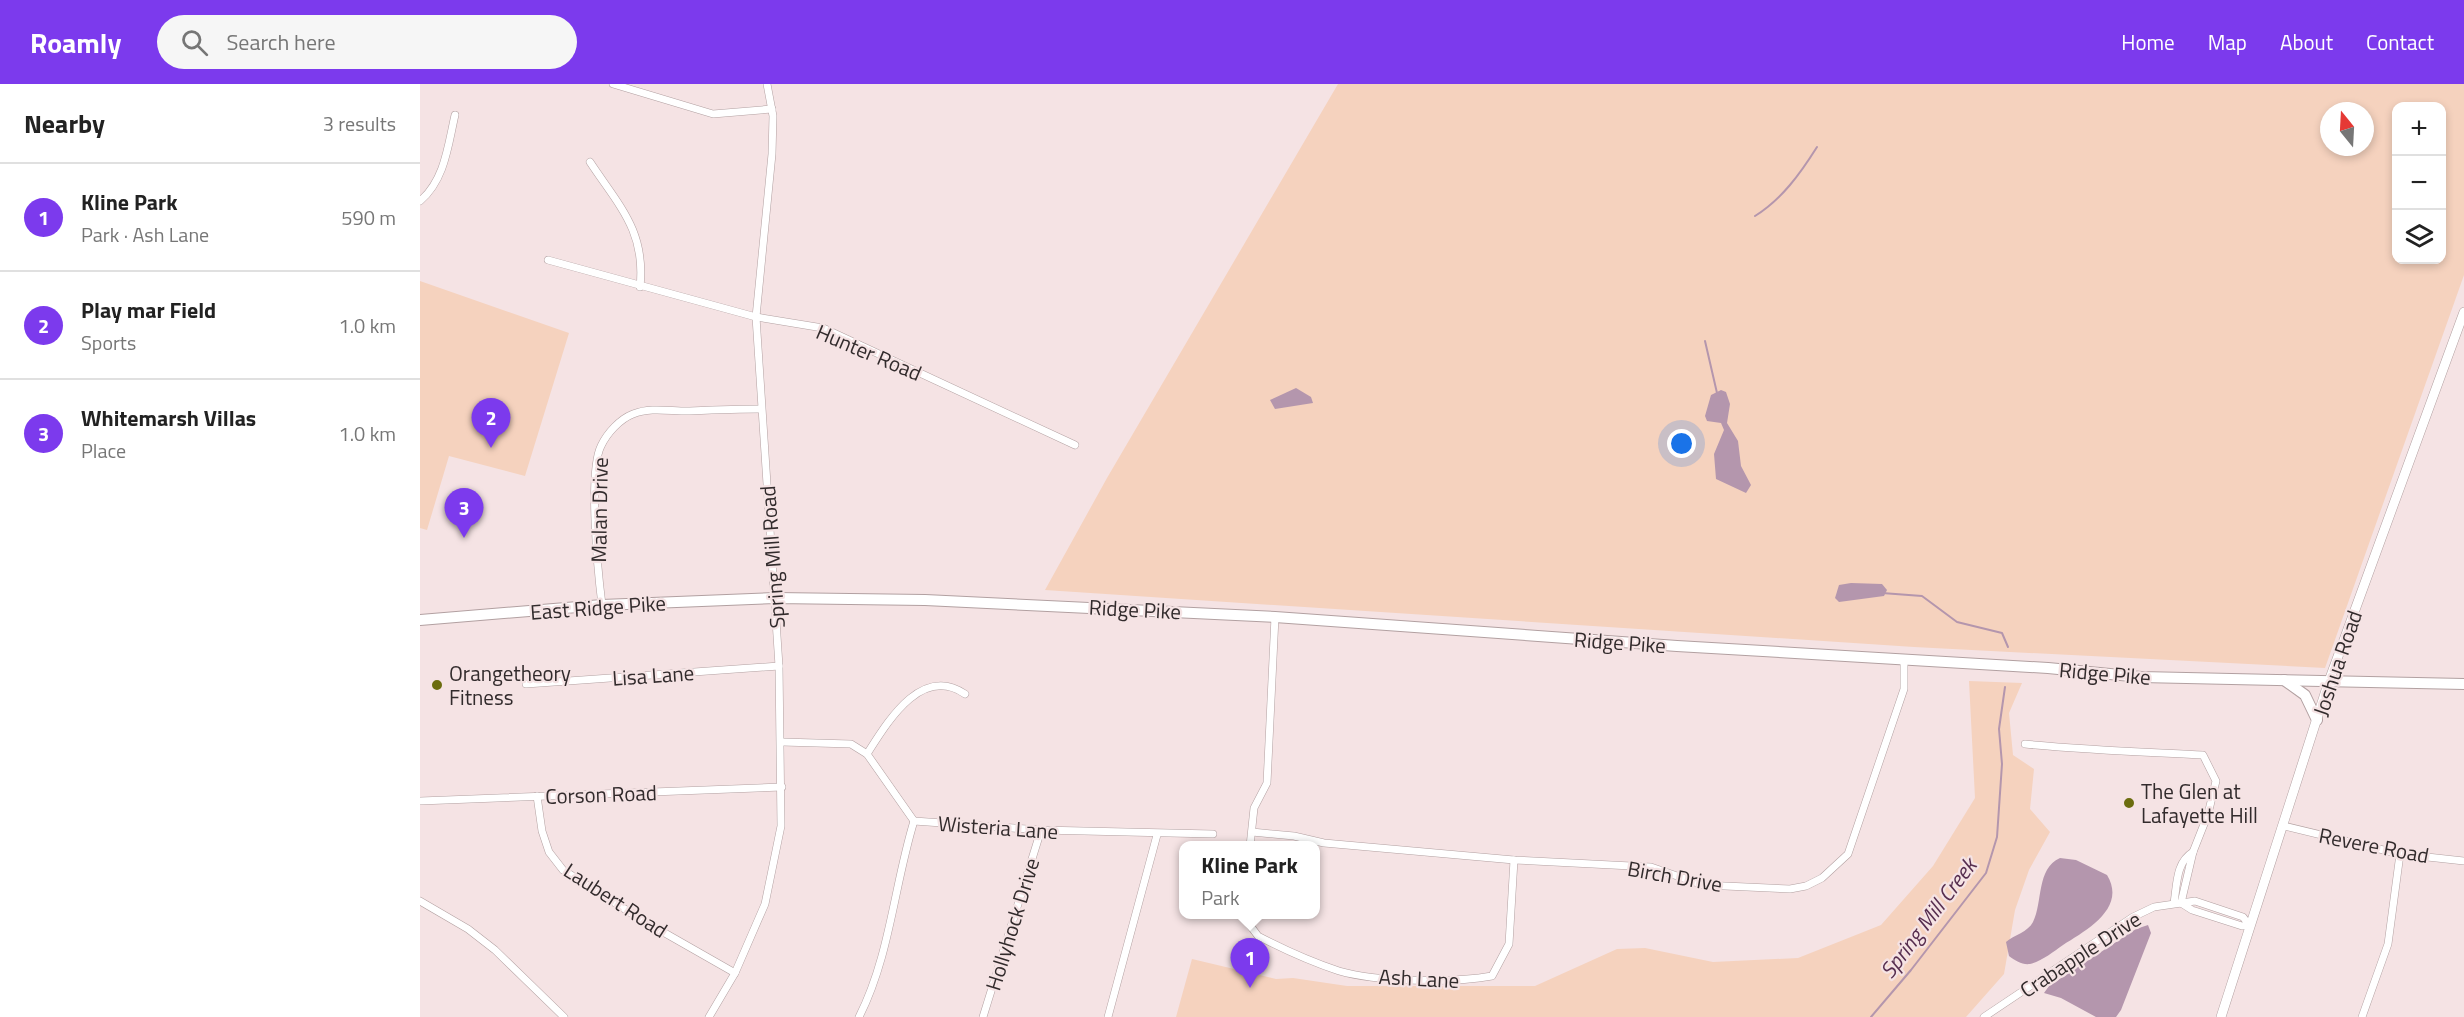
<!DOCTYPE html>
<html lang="en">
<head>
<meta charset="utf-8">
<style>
	body { margin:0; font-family:"Titillium Web",sans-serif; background:#f6f6f6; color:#222 }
	.controls { position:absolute; right:18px; top:18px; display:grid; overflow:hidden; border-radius:12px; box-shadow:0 3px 9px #0003 }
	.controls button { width:54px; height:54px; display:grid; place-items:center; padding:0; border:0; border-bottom:2px solid #e0e0e0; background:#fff; color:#222; font:30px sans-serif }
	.compass { position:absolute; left:1900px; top:18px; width:54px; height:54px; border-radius:50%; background:#fff; box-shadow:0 3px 9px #0003; rotate:342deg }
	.you { position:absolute; left:1262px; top:360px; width:21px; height:21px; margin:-15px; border:4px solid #fff; border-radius:50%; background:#1a73e8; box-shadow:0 0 0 9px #1a73e833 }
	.badge { display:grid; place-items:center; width:39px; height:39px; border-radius:50%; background:#7c3aed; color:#fff; font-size:20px; font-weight:700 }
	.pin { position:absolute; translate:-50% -50px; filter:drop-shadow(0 2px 3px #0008) }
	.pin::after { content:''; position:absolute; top:32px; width:21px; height:18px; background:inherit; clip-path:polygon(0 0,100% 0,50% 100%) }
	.popup { position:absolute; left:759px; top:757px; width:141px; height:78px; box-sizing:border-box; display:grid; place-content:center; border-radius:12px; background:#fff; filter:drop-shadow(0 2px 4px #0005); font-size:20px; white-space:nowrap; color:#767676 }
	.popup b { font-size:22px; color:#222 }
	.popup::after { content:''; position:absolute; left:50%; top:100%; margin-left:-12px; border:12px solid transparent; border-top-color:#fff }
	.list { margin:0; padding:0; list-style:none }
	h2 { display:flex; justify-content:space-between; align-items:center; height:78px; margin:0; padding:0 24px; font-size:26px }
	h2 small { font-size:20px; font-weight:400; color:#767676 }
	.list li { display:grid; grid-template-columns:39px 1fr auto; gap:18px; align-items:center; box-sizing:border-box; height:108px; padding:0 24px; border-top:2px solid #e0e0e0 }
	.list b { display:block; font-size:22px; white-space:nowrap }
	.list p { margin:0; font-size:20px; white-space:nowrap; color:#767676 }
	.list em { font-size:20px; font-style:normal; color:#767676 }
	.icon { flex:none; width:33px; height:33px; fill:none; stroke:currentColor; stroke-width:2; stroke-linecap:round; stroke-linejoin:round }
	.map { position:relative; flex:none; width:2044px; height:933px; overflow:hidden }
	header { display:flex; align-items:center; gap:36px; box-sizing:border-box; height:84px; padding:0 30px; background:#7c3aed; color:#fff }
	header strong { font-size:28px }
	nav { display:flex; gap:33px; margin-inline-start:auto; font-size:21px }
	.search { width:420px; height:54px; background:#f6f6f6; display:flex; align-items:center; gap:15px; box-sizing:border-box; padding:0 21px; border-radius:33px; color:#767676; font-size:22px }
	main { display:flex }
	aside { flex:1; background:#fff }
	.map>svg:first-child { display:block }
</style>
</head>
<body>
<header>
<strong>Roamly</strong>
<div class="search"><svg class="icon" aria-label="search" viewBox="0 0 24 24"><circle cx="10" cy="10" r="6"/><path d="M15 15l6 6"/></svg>Search here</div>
<nav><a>Home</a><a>Map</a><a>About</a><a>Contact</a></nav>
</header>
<main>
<aside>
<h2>Nearby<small>3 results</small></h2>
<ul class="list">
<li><span class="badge">1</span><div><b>Kline Park</b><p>Park · Ash Lane</p></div><em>590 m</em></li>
<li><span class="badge">2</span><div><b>Play mar Field</b><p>Sports</p></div><em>1.0 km</em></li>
<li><span class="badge">3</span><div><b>Whitemarsh Villas</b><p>Place</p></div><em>1.0 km</em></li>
</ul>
</aside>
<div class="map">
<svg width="2044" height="933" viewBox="0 0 2044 933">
	<rect width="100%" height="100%" fill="#f5e3e4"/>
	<g fill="#f5d2be" fill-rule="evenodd">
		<path d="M 918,0 L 2044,0 L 2044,191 L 1905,584 L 1494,563 L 625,506 L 687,394 ZM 1976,22 L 2022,22 L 2022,176 L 1976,176 ZM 1909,27 L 1945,27 L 1945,63 L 1909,63 Z"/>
		<path d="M 0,197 L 149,249 L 105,392 L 29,372 L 7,446 L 0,444 Z"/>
		<path d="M 1549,597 L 1602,599 L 1589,629 L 1593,671 L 1614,685 L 1610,725 L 1630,748 L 1609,786 L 1595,826 L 1584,890 L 1546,933 L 756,933 L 772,875 L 856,895 L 873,894 L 927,902 L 1115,902 L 1197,865 L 1225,864 L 1293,878 L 1378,874 L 1461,841 L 1513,782 L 1555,714 Z"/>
	</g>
	<g fill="#b496ad">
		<path d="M 876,304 L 891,313 L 893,319 L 855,325 L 850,316 Z"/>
		<path d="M 1301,306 L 1306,308 L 1310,320 L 1307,339 L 1318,357 L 1321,382 L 1331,401 L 1326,409 L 1296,395 L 1294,370 L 1304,346 L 1301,339 L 1287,337 L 1285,332 L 1291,311 Z"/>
		<path d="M 1431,499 L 1462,500 L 1467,506 L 1464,512 L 1419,518 L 1415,514 L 1419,501 Z"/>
		<path d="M 1640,774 L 1656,776 L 1687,791 C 1707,824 1667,846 1643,861 C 1633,868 1622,877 1610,880 C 1602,881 1596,877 1589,872 L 1586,858 C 1594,851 1608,848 1613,838 C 1623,818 1616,785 1640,774 Z"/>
		<path d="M 1728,841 L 1731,849 L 1701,926 L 1696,933 L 1676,933 L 1641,914 L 1624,909 L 1629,902 L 1716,845 Z"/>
	</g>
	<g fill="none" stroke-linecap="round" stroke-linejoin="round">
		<g stroke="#b496ad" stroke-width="2">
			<path d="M 1335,132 C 1362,115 1380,90 1397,63"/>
			<path d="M 1285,257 L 1297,309"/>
			<path d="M 1462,509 L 1502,512 L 1537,538 L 1582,549 L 1588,563"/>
			<path d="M 1451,933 L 1491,886 L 1566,789 L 1577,753 L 1582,680 L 1579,645 L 1585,603"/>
		</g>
		<defs>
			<g id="street">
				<path d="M 193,0 L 293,30 L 352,25"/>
				<path d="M 170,78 C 199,122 226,147 220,203"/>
				<path d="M 0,117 C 25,96 28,61 35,31"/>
				<path d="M 128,176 L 336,233 L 403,244 L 655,361"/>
				<path d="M 182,521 C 178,489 168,388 181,362 C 187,349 200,335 213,330 C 230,323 249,327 267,327 C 292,326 316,325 341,325"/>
				<path d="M 106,600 L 359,582"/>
				<path d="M 362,658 L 431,660 L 447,670 L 494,737"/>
				<path d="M 1605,660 C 1665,666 1724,668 1783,671 L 1796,697 L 1788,730 L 1773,768 L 1761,819"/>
				<path d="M 447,670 C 467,639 501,580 545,610"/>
				<path d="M 117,712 L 122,747 L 129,768 L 143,786 L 222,836 L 315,889"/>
				<path d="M 0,717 L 362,703"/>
				<path d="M 494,737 L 621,746 L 793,750"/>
				<path d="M 1864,742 L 1980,770 L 2044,777"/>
				<path d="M 832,748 L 874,752 L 904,759 L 1094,776 L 1231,783 L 1283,801 L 1370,805 L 1386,802 L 1402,794 L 1428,770 L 1484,605 L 1484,575"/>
				<path d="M 830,762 L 834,724 L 847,699 L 855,533"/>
				<path d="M 0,817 L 48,845 L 75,866 L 144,933"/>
				<path d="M 1754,819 C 1757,800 1756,778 1773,768"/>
				<path d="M 1761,819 L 1772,826 L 1822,842 L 1829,841"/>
				<path d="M 827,830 L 829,840 L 838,852 C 863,865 892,878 919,887 C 957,898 1033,899 1072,892 L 1089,860 L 1094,776"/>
				<path d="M 289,933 L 315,889 L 345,820 L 361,742 L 359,582 L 336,233 L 352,70 L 353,32 L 347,0"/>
				<path d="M 439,933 C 470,872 474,802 494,737"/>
				<path d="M 563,933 L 621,746"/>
				<path d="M 688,933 L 737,751"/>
				<path d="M 1564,933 L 1713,833 L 1734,823 L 1775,817 L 1823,833 L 1829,841"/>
				<path d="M 1942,933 L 1968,860 L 1980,770"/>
			</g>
			<path id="secondary" d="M 1801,933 L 1909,597 L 2044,228"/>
			<g id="primary">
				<path d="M 0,536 L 182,521 L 355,514 L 505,516 L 855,533 L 1257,562 L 1628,584 L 1721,593 L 2044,600"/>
				<path d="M 1864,596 L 1885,611 L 1897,636"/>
			</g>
		</defs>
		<use href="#street" stroke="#b2a0a1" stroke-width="8"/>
		<use href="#secondary" stroke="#b2a0a1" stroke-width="10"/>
		<use href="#primary" stroke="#b2a0a1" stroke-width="12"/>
		<use href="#street" stroke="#fff" stroke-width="7"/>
		<use href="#secondary" stroke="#fff" stroke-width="9"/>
		<use href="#primary" stroke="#fff" stroke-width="10"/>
	</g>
	<g fill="#6b6c0e" stroke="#f5e3e4" stroke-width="2">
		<circle cx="17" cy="601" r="6"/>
		<circle cx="1709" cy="719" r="6"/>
	</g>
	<g text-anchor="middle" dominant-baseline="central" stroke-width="4.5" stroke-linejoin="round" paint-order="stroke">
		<g font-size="21" fill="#322b2c" stroke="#f5e3e4">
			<text transform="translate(449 268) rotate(23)">Hunter Road</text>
			<text transform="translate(179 426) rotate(-89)">Malan Drive</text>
			<text transform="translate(352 473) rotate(-94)">Spring Mill Road</text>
			<text transform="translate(178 523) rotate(-4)">East Ridge Pike</text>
			<text transform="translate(715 525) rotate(3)">Ridge Pike</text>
			<text transform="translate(1200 558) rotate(4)">Ridge Pike</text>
			<text transform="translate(1917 579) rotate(-71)">Joshua Road</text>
			<text transform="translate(1685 589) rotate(5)">Ridge Pike</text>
			<text transform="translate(233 591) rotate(-4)">Lisa Lane</text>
			<text transform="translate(181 710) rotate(-2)">Corson Road</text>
			<text transform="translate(578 743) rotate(4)">Wisteria Lane</text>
			<text transform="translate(1954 761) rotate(11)">Revere Road</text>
			<text transform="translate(1255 792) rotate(10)">Birch Drive</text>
			<text transform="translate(196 816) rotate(33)">Laubert Road</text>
			<text transform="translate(592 840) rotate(-73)">Hollyhock Drive</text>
			<text transform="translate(1660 870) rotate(-33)">Crabapple Drive</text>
			<text transform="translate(999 894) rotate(3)">Ash Lane</text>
		</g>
		<g font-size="21" fill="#322b2c" stroke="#f5e3e4" text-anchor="start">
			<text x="29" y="589">Orangetheory<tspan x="29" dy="24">Fitness</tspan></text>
			<text x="1721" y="707">The Glen at<tspan x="1721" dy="24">Lafayette Hill</tspan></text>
		</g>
		<g font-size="22" font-style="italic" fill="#572e4f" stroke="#f5e3e4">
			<text transform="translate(1508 834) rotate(-53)">Spring Mill Creek</text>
		</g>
	</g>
</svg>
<div class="controls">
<button>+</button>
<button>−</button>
<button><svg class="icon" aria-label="layers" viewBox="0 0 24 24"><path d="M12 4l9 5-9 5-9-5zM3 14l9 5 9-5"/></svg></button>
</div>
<svg class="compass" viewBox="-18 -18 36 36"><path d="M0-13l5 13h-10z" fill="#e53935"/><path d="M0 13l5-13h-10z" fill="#767676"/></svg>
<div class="you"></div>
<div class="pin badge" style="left:830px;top:904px">1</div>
<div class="popup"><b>Kline Park</b>Park</div>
<div class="pin badge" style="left:71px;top:364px">2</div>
<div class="pin badge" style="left:44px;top:454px">3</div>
</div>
</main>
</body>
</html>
